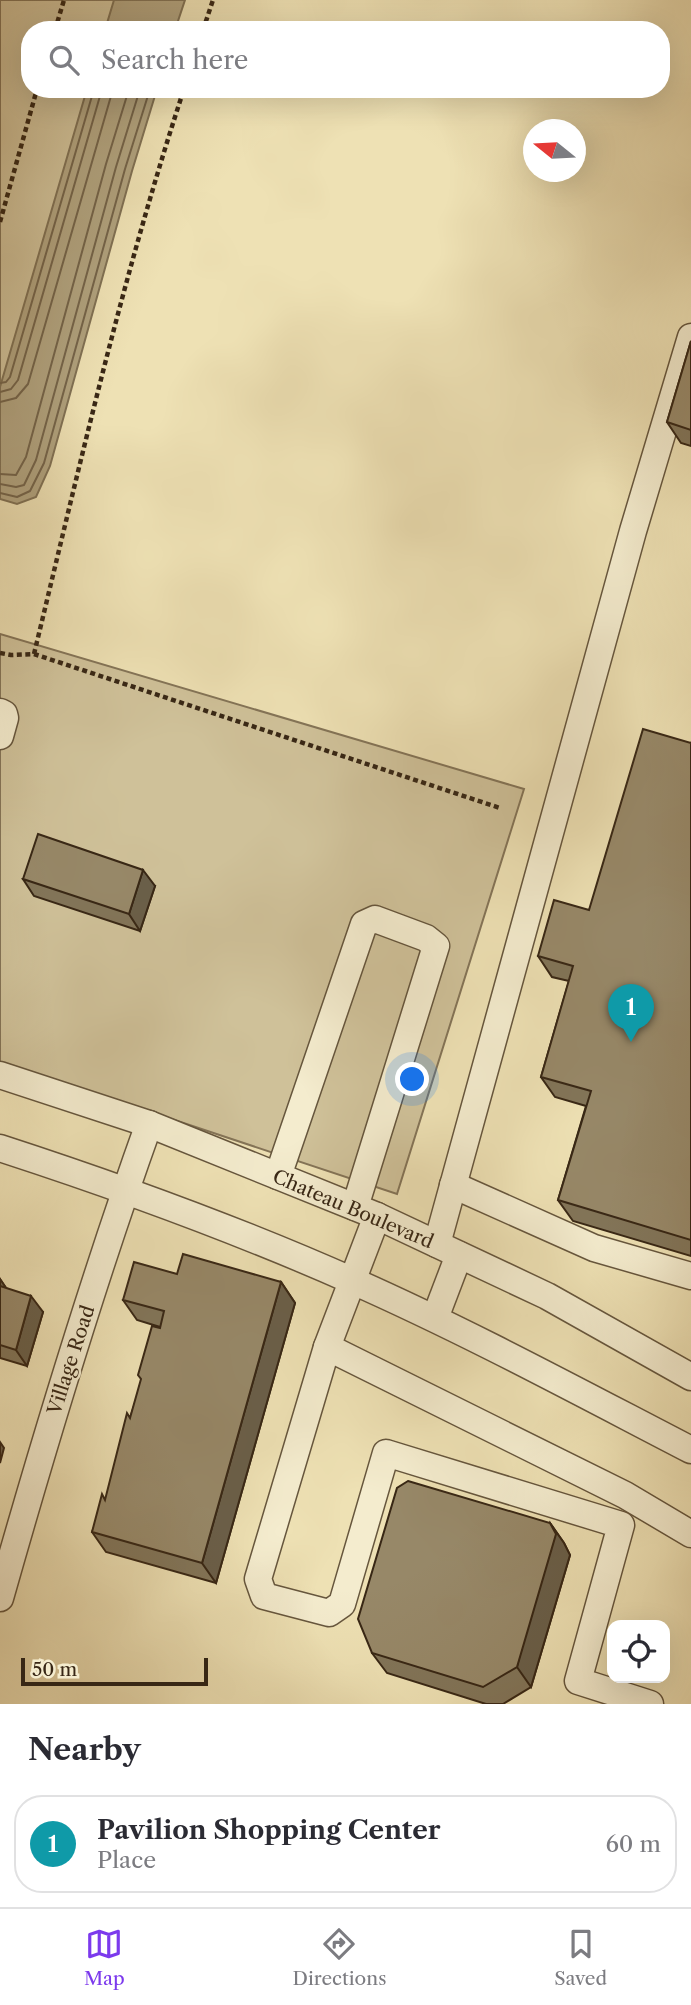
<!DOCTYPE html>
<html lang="en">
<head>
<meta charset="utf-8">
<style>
	body { margin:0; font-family:"Libre Caslon Text",serif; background:#f2f2f3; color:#2b2b33 }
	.controls { position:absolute; right:21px; bottom:21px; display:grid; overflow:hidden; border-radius:14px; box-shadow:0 7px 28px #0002 }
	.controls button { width:63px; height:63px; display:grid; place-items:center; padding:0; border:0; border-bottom:2px solid #e1e1e2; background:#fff; color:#2b2b33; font:35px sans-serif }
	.compass { position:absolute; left:523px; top:119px; width:63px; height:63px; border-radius:50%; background:#fff; box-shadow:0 7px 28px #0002; rotate:288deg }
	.scale { position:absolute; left:21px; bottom:18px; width:187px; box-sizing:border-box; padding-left:7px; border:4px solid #382715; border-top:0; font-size:19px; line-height:24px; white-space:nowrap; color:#382715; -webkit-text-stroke:5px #f4ecce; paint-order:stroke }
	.you { position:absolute; left:413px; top:1080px; width:24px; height:24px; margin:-18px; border:5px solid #fff; border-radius:50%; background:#1a73e8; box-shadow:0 0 0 10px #1a73e833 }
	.badge { display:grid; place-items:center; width:46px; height:46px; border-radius:50%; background:#7c3aed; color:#fff; font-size:23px; font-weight:700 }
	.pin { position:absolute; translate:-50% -58px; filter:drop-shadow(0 2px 4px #0008) }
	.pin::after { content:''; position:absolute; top:37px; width:24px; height:21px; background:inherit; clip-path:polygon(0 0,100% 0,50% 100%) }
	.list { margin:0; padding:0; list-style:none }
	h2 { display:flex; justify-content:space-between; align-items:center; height:91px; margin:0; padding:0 28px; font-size:30px }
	h2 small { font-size:23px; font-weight:400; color:#7c7c81 }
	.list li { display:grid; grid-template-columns:46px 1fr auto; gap:21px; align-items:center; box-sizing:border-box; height:98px; margin:0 14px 14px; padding:0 14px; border:2px solid #e1e1e2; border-radius:28px }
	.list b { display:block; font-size:26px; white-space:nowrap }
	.list p { margin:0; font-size:23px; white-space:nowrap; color:#7c7c81 }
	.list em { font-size:23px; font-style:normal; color:#7c7c81 }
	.icon { flex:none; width:38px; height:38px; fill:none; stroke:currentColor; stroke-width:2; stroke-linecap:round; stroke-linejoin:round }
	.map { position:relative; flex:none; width:691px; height:1704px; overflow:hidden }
	.search { position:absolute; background:#fff; box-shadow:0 7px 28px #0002; left:21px; right:21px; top:21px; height:77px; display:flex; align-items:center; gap:18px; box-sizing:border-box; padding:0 24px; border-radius:28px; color:#7c7c81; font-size:26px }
	.sheet { height:203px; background:#fff }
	nav { display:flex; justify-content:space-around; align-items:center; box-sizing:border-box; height:98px; border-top:2px solid #e1e1e2; background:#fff; font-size:19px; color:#7c7c81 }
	nav a { display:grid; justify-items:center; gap:4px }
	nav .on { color:#7c3aed }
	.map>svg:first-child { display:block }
</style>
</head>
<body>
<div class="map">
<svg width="691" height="1704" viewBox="0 0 691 1704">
	<rect width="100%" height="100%" fill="#eee1b4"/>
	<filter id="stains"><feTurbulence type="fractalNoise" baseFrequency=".00286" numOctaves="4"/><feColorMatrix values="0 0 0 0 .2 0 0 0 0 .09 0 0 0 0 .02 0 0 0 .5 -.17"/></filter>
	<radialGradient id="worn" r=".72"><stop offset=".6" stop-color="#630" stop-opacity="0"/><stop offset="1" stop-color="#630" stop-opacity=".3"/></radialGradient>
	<g fill="#cfc199" stroke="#847457" stroke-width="2">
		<path d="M 0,0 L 118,0 L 109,30 L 30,30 L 30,89 L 92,89 L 0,413 Z"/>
		<path d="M 0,634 L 524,789 L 397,1194 L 0,1062 Z"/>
	</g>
	<g fill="#b0a27e" stroke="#807154" stroke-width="2">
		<path d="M 114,0 L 185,0 L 175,30 L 105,30 Z"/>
		<path d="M 87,89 L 157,89 L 132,171 L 50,466 L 36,497 L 17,504 L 0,499 L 0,387 Z"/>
	</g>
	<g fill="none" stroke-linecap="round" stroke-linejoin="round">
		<g stroke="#74644a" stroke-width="2">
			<path d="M 0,383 L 6,382 L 10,377 L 94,89"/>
			<path d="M 0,392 L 11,389 L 18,380 L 102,89"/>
			<path d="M 0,402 L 16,398 L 28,384 L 113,89"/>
			<path d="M 0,474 L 16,475 L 26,457 L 106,164 L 129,89"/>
			<path d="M 0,484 L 16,487 L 24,485 L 36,460 L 116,167 L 140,89"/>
			<path d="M 0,493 L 17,497 L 30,491 L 44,463 L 125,169 L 150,89"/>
		</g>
		<defs>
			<g id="minor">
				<path d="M 0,712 L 4,714 L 5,718 L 0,736"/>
				<path d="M 0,1075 L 149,1124 L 377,1216 L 547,1296 L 691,1377"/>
				<path d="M 0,1148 C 120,1187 238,1230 353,1281 C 468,1332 579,1392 691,1450"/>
				<path d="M 278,1176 L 364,924 L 375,919 L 426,938 L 436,946 L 355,1207"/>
				<path d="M 453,1185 L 594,1248 L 691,1276"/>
				<path d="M 377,1216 L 327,1347 L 258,1579 L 264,1596 L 329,1613 L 342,1604 L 386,1453 L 621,1525 L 578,1681 L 650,1704"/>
				<path d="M 437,1244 L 633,531 L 691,337"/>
				<path d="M 435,1318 L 459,1255"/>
				<path d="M 327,1347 L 625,1495 L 691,1534"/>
				<path d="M 0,1598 C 45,1439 93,1280 149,1124"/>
			</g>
		</defs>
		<use href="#minor" stroke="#66563d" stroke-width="29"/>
		<g stroke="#382715" stroke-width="4.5" stroke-dasharray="5 3.5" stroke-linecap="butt">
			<path d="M 55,30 L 64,0"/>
			<path d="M 203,30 L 213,0"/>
			<path d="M 0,222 L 37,89"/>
			<path d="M 0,653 L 11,655 L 34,654 L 500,808"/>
			<path d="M 34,654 C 80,464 123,275 184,89"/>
		</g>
		<use href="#minor" stroke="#f4ecce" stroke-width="26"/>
	</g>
	<g fill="#827559" stroke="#382715" stroke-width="2">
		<path d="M 691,341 L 691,446 L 681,443 L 667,422 Z"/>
		<path d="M 691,743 L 691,1256 L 573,1221 L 558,1200 L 586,1106 L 555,1097 L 541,1077 L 569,981 L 552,977 L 538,956 L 589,910 Z"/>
		<path d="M 23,879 L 155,886 L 140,931 L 34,896 Z"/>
		<path d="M 177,1274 L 281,1282 L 295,1303 L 216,1583 L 106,1552 L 92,1532 L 106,1499 L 130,1418 L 160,1327 L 137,1320 L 123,1300 Z"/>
		<path d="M 0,1279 L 6,1288 L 43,1312 L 27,1366 L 0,1358 Z"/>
		<path d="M 550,1523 L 564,1543 L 570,1555 L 531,1687 L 503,1704 L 486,1704 L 387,1673 L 372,1653 Z"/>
	</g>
	<g fill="#6a5f49" stroke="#382715" stroke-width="2">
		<path d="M 143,870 L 155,886 L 140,931 L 129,914 Z"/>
		<path d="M 0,1279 L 11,1295 L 0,1290 Z"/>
		<path d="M 281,1282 L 295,1303 L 216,1583 L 202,1563 Z"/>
		<path d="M 31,1296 L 43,1312 L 27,1366 L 16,1350 Z"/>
		<path d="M 0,1442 L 4,1448 L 0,1463 Z"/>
		<path d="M 550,1523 L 564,1543 L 570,1555 L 531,1687 L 517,1667 Z"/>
	</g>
	<g fill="#978868" stroke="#382715" stroke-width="2">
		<path d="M 691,341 L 691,430 L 667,422 Z"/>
		<path d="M 643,729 L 691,743 L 691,1240 L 558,1200 L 591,1091 L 541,1077 L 573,966 L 538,956 L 554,900 L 589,910 Z"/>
		<path d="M 38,834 L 143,870 L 129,914 L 23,879 Z"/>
		<path d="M 183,1254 L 281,1282 L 202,1563 L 92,1532 L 102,1494 L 105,1500 L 127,1413 L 130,1418 L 141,1379 L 138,1375 L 152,1326 L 160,1328 L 164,1311 L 123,1300 L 134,1262 L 177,1274 Z"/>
		<path d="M 0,1286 L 31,1296 L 16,1350 L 0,1345 Z"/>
		<path d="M 408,1481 L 550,1523 L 556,1534 L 517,1667 L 483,1687 L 372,1653 L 358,1619 L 397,1488 Z"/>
	</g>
	<g text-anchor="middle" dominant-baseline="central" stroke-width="5" stroke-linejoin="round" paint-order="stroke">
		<g font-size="19" fill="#382715" stroke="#f4ecce">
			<text transform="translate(353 1209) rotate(23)">Chateau Boulevard</text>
			<text transform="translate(71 1360) rotate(-72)">Village Road</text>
		</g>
	</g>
	<rect width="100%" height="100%" filter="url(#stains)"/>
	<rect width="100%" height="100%" fill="url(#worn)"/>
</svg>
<div class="controls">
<button><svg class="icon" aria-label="locate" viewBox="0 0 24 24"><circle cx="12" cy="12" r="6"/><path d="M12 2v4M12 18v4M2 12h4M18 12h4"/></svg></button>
</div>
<svg class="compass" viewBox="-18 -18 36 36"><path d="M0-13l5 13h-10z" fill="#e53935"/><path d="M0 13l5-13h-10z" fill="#7c7c81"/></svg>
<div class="scale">50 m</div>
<div class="you"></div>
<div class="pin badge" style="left:631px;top:1042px;background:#0f9aa8">1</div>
<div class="search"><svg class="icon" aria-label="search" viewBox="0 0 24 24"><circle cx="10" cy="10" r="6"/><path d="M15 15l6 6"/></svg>Search here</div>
</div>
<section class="sheet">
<h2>Nearby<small></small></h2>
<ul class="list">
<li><span class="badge" style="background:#0f9aa8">1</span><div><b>Pavilion Shopping Center</b><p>Place</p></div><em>60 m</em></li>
</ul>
</section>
<nav>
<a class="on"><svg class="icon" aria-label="map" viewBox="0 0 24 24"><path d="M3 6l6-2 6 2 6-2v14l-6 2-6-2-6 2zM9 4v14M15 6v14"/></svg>Map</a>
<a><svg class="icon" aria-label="directions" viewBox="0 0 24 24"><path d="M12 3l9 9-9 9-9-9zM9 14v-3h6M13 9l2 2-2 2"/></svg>Directions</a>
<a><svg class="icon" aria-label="saved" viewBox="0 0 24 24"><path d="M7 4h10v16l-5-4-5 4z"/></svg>Saved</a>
</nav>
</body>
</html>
